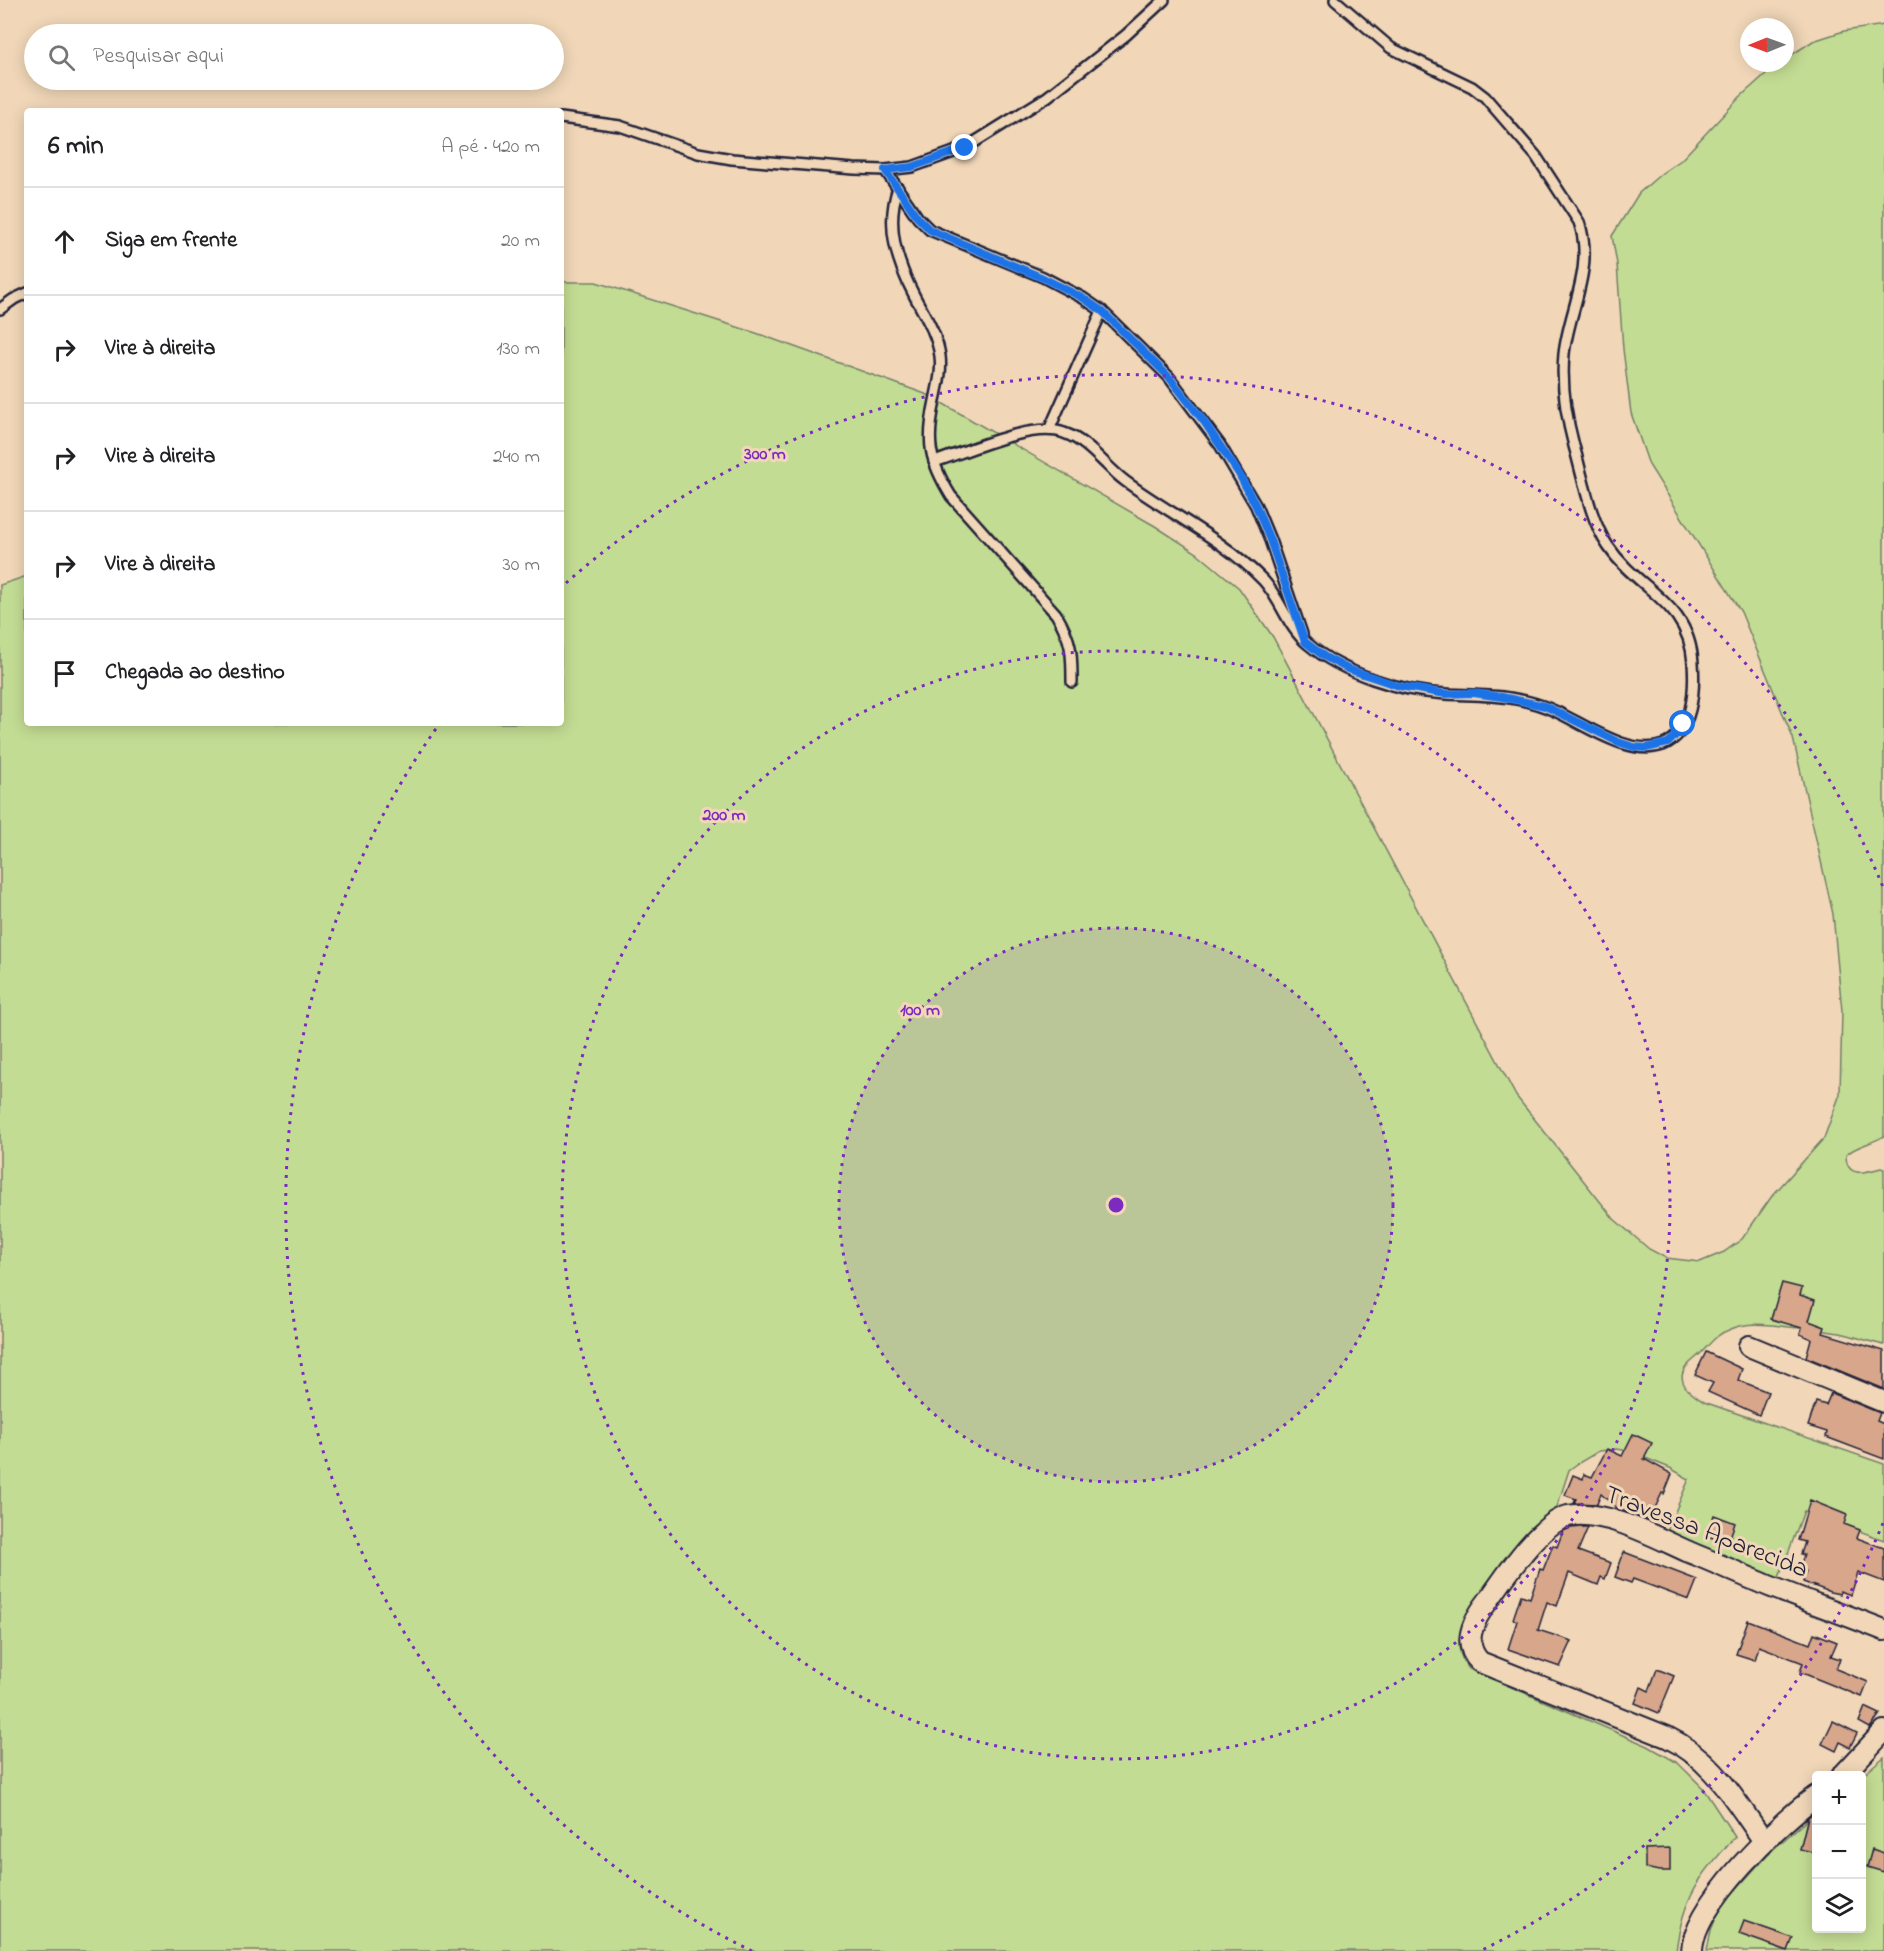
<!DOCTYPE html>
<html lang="pt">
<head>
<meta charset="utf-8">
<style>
	body { margin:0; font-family:"Indie Flower",sans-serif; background:#f6f6f6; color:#202124 }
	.controls { position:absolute; right:18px; bottom:18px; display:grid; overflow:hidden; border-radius:6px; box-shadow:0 3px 15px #0003 }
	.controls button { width:54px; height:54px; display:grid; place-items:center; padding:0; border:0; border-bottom:2px solid #e0e0e0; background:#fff; color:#202124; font:30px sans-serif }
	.compass { position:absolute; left:1740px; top:18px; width:54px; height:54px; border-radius:50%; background:#fff; box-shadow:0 3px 15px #0003; rotate:269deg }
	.stop { position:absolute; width:18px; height:18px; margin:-14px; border:4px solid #1a73e8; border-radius:50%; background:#fff }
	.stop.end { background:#1a73e8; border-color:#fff; box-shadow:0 2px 6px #0008 }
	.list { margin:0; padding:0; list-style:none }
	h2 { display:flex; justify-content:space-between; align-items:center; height:78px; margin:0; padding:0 24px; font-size:26px }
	h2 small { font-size:20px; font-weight:400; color:#757577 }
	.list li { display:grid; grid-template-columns:39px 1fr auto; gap:18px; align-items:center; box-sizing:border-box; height:108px; padding:0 24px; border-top:2px solid #e0e0e0 }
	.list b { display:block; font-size:22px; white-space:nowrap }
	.list em { font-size:20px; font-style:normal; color:#757577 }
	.icon { flex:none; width:33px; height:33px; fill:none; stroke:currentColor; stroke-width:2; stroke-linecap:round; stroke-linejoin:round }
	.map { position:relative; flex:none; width:1884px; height:1951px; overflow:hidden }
	.search { position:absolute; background:#fff; box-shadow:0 3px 15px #0003; left:24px; top:24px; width:540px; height:66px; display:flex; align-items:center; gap:15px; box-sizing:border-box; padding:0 21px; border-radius:33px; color:#757577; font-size:22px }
	.panel { position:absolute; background:#fff; box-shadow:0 3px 15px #0003; left:24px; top:108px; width:540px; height:618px; border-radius:6px }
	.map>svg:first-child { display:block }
</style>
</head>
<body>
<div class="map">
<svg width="1884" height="1951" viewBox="0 0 1884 1951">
	<rect width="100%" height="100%" fill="#f1d7b8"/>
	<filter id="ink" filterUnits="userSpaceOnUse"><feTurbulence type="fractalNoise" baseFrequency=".0167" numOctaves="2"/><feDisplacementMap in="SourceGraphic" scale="12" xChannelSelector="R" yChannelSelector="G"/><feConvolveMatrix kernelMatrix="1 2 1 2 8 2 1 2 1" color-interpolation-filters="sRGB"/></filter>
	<g filter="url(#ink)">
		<g fill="#c3dc93" stroke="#727f67" stroke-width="1.5">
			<path d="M 1884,25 L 1884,1136 C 1872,1144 1856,1145 1846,1155 C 1846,1178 1864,1173 1881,1168 L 1884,1169 L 1884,1345 C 1869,1342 1855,1336 1840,1333 C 1823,1330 1806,1329 1790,1327 C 1771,1325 1749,1321 1731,1329 C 1716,1334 1710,1344 1700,1354 C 1695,1359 1690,1362 1686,1367 C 1674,1383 1692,1394 1704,1402 L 1884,1464 L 1884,1540 L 1804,1511 L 1778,1580 L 1666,1533 L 1689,1479 L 1670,1468 L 1628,1451 L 1617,1449 L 1599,1451 L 1577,1464 L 1569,1470 L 1556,1510 L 1546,1519 L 1464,1626 C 1457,1642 1457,1655 1469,1669 L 1648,1746 L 1678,1763 L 1702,1787 L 1735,1837 C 1699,1876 1683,1897 1676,1951 L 0,1951 L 0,585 L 27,576 L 27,723 L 561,723 L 561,282 L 596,282 L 756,333 L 928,395 L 1155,526 L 1197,553 L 1239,588 L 1273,637 L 1516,1096 L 1614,1219 L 1649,1249 L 1666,1258 L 1700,1262 L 1724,1252 L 1742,1239 L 1772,1196 L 1824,1138 L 1840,1094 L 1842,1011 L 1833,914 L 1793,738 L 1741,612 L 1649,465 L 1631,413 L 1623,349 L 1617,264 L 1612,236 L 1639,193 L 1662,173 L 1681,160 L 1740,97 L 1778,63 L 1785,63 L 1785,59 L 1813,41 L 1844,31 Z"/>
			<path d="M 1884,1757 L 1884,1951 L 1707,1951 L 1711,1930 L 1721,1906 L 1768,1854 L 1816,1812 L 1816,1928 L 1862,1928 L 1861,1776 Z"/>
		</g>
		<g fill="#d8a68b" stroke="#22223b" stroke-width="1.5">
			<path d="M 1782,1283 L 1802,1288 L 1800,1295 L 1815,1300 L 1809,1321 L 1825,1327 L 1823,1333 L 1884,1351 L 1884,1389 L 1806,1357 L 1811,1339 L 1800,1334 L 1802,1328 L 1771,1319 Z"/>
			<path d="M 1706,1352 L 1742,1369 L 1738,1380 L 1768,1392 L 1759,1415 L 1708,1392 L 1713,1383 L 1695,1375 Z"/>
			<path d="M 1831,1393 L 1880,1413 L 1877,1421 L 1884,1424 L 1884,1459 L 1826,1437 L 1827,1432 L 1808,1426 L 1816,1402 L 1826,1405 Z"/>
			<path d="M 1633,1434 L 1652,1443 L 1644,1459 L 1672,1474 L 1664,1494 L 1662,1493 L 1649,1521 L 1618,1509 L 1601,1494 L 1597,1504 L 1574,1503 L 1576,1499 L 1565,1495 L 1573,1475 L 1583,1479 L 1584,1474 L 1592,1477 L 1607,1449 L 1622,1456 Z"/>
			<path d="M 1810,1500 L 1847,1515 L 1844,1524 L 1860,1530 L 1857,1538 L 1884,1548 L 1884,1582 L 1858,1572 L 1851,1595 L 1840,1591 L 1840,1594 L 1830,1592 L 1803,1582 L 1806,1571 L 1799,1569 L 1804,1555 L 1801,1554 L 1805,1542 L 1798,1540 Z"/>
			<path d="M 1714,1515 L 1735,1523 L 1728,1543 L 1707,1536 Z"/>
			<path d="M 1582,1527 L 1588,1527 L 1578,1551 L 1611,1563 L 1605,1579 L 1601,1577 L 1598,1585 L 1569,1573 L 1557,1606 L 1547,1602 L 1538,1630 L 1572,1641 L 1560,1667 L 1508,1649 L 1517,1621 L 1513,1619 L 1521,1595 L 1530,1598 L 1540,1569 L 1543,1570 L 1553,1545 L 1557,1547 L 1563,1531 L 1571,1528 Z"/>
			<path d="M 1624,1552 L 1697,1580 L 1689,1600 L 1633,1579 L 1631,1583 L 1615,1577 Z"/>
			<path d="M 1748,1620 L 1810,1644 L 1814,1633 L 1837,1642 L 1831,1656 L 1840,1659 L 1836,1669 L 1868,1682 L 1862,1697 L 1800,1672 L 1803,1663 L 1759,1646 L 1755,1660 L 1736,1654 Z"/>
			<path d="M 1657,1669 L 1674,1676 L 1659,1713 L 1635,1703 L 1641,1687 L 1649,1691 Z"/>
			<path d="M 1865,1707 L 1880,1714 L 1870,1728 L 1859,1722 Z"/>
			<path d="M 1833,1721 L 1857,1733 L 1850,1747 L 1840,1742 L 1836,1751 L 1822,1744 Z"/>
			<path d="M 1816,1811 L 1816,1853 L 1800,1849 L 1808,1817 Z"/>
			<path d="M 1670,1848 L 1670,1871 L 1659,1871 L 1645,1868 L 1645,1849 Z"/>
			<path d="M 1872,1849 L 1884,1853 L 1884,1872 L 1867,1867 Z"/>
			<path d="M 1744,1921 L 1793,1938 L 1788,1951 L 1739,1934 Z"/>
		</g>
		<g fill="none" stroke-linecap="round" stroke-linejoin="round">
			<defs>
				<g id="service">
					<path d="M 561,118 L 620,126 L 698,153 L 732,159 L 854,169 L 885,170 L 912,167 L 965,148 L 1047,97 L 1126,35 L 1164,0"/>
					<path d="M 885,170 L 918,218 L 930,230 L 1043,277 L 1083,298 L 1102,311 L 1169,377 L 1220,445 L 1256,506 L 1270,540 L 1302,634"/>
					<path d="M 898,188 C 885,226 897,263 915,297 C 925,316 937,334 940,356 C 942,372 938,385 935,401 C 926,442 929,460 951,496 L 1056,614 C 1072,641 1072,652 1072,682"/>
					<path d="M 0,309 L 14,299 L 27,293"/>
					<path d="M 1049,430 L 1102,311"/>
					<path d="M 934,462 C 966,452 1032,421 1064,433 C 1088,441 1105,466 1125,481 C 1170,514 1223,539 1263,580 C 1281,599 1287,627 1308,644 C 1342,673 1401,692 1446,694 C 1486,696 1519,694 1557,712 C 1587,726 1630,757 1663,745 C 1693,733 1695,690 1693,663 C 1689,601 1638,591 1608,546 C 1590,520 1583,477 1574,446 C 1566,416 1561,385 1564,354 C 1569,309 1595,268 1579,222 L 1536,156 L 1485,97 L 1472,87 L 1391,48 L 1335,0"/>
				</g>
				<g id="minor">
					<path d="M 1749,1346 L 1884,1402"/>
					<path d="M 1842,1776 L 1884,1731"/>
					<path d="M 1764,1841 C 1735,1801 1713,1759 1667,1737 L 1480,1662 C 1461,1643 1474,1619 1488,1601 C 1505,1577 1539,1524 1568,1516 C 1603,1508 1657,1538 1689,1552 C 1716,1563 1742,1575 1769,1586 C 1807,1601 1846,1615 1884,1630"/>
					<path d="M 1692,1951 C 1693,1905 1780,1822 1816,1796"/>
				</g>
			</defs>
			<use href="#service" stroke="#22223b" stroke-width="14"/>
			<use href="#minor" stroke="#22223b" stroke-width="24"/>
			<use href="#service" stroke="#f1d7b8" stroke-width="9"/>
			<use href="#minor" stroke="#f1d7b8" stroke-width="20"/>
		</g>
	</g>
	<g fill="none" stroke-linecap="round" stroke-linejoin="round" filter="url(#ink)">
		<path stroke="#1a73e8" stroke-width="8" d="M 965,148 L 912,167 L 885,170 L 918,218 L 930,230 L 1043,278 L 1083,298 L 1102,311 L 1169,377 L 1205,423 L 1239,474 L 1256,506 L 1270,540 L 1305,642 L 1325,657 L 1348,669 L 1399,686 L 1446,694 L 1473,693 L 1502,697 L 1545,706 L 1618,742 L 1634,747 L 1646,748 L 1668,743 L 1676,735 L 1683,724"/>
	</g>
	<circle cx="1116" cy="1205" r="277" fill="#7b2cbf" fill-opacity=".12"/>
	<g fill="none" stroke="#7b2cbf" stroke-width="3" stroke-dasharray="3 6">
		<circle cx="1116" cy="1205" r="277"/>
		<circle cx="1116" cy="1205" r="554"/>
		<path d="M1883 1523A830 830 0 0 1 1480 1951M752 1951A830 830 0 0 1 440 723M566 583A830 830 0 0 1 1883 887"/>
	</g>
	<g text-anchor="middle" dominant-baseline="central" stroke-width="6" stroke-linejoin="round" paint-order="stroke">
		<g font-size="26" fill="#22223b" stroke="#f1d7b8">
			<text transform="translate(1706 1533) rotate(21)">Travessa Aparecida</text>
		</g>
	</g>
	<circle cx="1116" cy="1205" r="9" fill="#7b2cbf" stroke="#f1d7b8" stroke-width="3"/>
	<g font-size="18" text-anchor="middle" font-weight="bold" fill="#7b2cbf" stroke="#f1d7b8" stroke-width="6" stroke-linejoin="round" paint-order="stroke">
		<text x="765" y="459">300 m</text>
		<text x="724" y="820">200 m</text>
		<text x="920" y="1015">100 m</text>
	</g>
</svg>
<div class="controls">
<button>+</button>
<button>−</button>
<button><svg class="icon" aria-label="layers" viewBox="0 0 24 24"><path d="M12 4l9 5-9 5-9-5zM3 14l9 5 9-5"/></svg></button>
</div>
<svg class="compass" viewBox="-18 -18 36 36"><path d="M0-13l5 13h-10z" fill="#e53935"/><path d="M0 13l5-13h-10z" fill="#757577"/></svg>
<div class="stop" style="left:1683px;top:724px"></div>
<div class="stop end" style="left:965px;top:148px"></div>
<div class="search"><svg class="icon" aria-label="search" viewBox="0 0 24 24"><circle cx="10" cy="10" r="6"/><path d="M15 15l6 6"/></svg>Pesquisar aqui</div>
<section class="panel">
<h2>6 min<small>A pé · 420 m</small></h2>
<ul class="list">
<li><svg class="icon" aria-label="ahead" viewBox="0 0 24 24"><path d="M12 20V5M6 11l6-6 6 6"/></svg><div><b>Siga em frente</b></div><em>20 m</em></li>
<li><svg class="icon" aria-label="right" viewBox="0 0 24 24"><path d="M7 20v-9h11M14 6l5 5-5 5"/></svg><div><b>Vire à direita</b></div><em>130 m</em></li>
<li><svg class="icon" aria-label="right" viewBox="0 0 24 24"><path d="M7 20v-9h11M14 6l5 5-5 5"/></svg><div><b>Vire à direita</b></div><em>240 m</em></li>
<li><svg class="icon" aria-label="right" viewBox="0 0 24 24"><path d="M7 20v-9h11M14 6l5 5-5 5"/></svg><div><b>Vire à direita</b></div><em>30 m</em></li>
<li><svg class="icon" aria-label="arrive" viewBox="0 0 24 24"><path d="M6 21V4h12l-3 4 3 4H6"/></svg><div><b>Chegada ao destino</b></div></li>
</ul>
</section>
</div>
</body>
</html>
